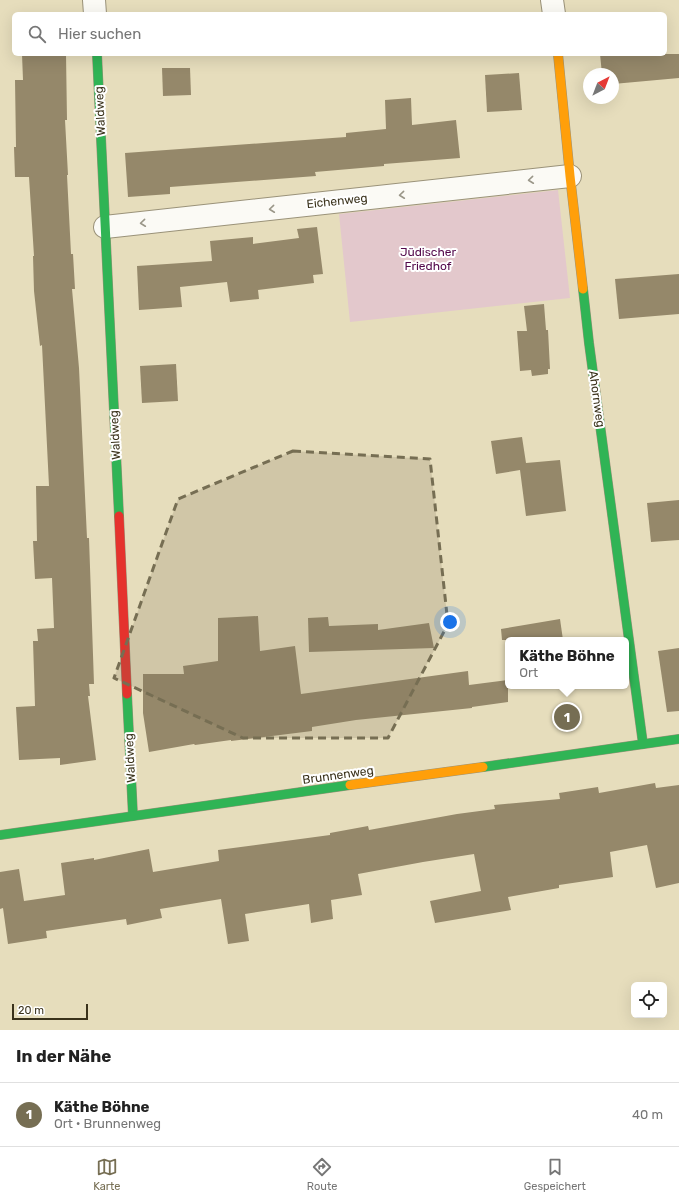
<!DOCTYPE html>
<html lang="de">
<head>
<meta charset="utf-8">
<style>
	body { margin:0; font-family:Rubik,sans-serif; background:#f2f2f2; color:#222 }
	.controls { position:absolute; right:12px; bottom:12px; display:grid; overflow:hidden; border-radius:6px; box-shadow:0 4px 16px #0002 }
	.controls button { width:36px; height:36px; display:grid; place-items:center; padding:0; border:0; border-bottom:1px solid #e0e0e0; background:#fff; color:#222; font:20px sans-serif }
	.compass { position:absolute; left:583px; top:68px; width:36px; height:36px; border-radius:50%; background:#fff; box-shadow:0 4px 16px #0002; rotate:42deg }
	.scale { position:absolute; left:12px; bottom:10px; width:76px; box-sizing:border-box; padding-left:4px; border:2px solid #3a321b; border-top:0; font-size:11px; line-height:14px; white-space:nowrap; color:#3a321b; -webkit-text-stroke:3px #fff; paint-order:stroke }
	.you { position:absolute; left:450px; top:622px; width:14px; height:14px; margin:-10px; border:3px solid #fff; border-radius:50%; background:#1a73e8; box-shadow:0 0 0 6px #1a73e833 }
	.badge { display:grid; place-items:center; width:26px; height:26px; border-radius:50%; background:#766e53; color:#fff; font-size:13px; font-weight:700 }
	.pin { position:absolute; translate:-50% -50%; border:2px solid #fff; box-shadow:0 1px 4px #0006 }
	.popup { position:absolute; left:505px; top:637px; width:124px; height:52px; box-sizing:border-box; display:grid; place-content:center; border-radius:6px; background:#fff; filter:drop-shadow(0 1px 3px #0005); font-size:13px; white-space:nowrap; color:#767676 }
	.popup b { font-size:15px; color:#222 }
	.popup::after { content:''; position:absolute; left:50%; top:100%; margin-left:-8px; border:8px solid transparent; border-top-color:#fff }
	.list { margin:0; padding:0; list-style:none }
	h2 { display:flex; justify-content:space-between; align-items:center; height:52px; margin:0; padding:0 16px; font-size:17px }
	h2 small { font-size:13px; font-weight:400; color:#767676 }
	.list li { display:grid; grid-template-columns:26px 1fr auto; gap:12px; align-items:center; box-sizing:border-box; height:64px; padding:0 16px; border-top:1px solid #e0e0e0 }
	.list b { display:block; font-size:15px; white-space:nowrap }
	.list p { margin:0; font-size:13px; white-space:nowrap; color:#767676 }
	.list em { font-size:13px; font-style:normal; color:#767676 }
	.icon { flex:none; width:22px; height:22px; fill:none; stroke:currentColor; stroke-width:2; stroke-linecap:round; stroke-linejoin:round }
	.map { position:relative; flex:none; width:679px; height:1030px; overflow:hidden }
	.search { position:absolute; background:#fff; box-shadow:0 4px 16px #0002; left:12px; right:12px; top:12px; height:44px; display:flex; align-items:center; gap:10px; box-sizing:border-box; padding:0 14px; border-radius:6px; color:#767676; font-size:15px }
	.sheet { height:116px; background:#fff }
	nav { display:flex; justify-content:space-around; align-items:center; box-sizing:border-box; height:56px; border-top:1px solid #e0e0e0; background:#fff; font-size:11px; color:#767676 }
	nav a { display:grid; justify-items:center; gap:2px }
	nav .on { color:#766e53 }
	.map>svg:first-child { display:block }
</style>
</head>
<body>
<div class="map">
<svg width="679" height="1030" viewBox="0 0 679 1030">
	<rect width="100%" height="100%" fill="#e6ddbc"/>
	<path fill="#e3c8cc" d="M 558,190 L 570,298 L 350,322 L 339,214 Z"/>
	<g fill="#95886a">
		<path d="M 22,54 L 66,54 L 67,120 L 65,120 L 68,175 L 67,175 L 71,254 L 73,254 L 75,289 L 72,289 L 79,368 L 87,538 L 89,538 L 94,684 L 89,684 L 90,696 L 88,696 L 96,760 L 60,765 L 60,758 L 19,760 L 16,707 L 35,706 L 33,641 L 38,641 L 37,629 L 54,628 L 52,578 L 35,579 L 33,541 L 37,541 L 36,486 L 49,486 L 42,345 L 40,346 L 34,291 L 33,256 L 34,256 L 29,177 L 15,177 L 14,147 L 16,147 L 15,80 L 23,80 Z"/>
		<path d="M 600,54 L 679,54 L 679,78 L 613,84 L 613,74 L 602,74 Z"/>
		<path d="M 162,68 L 190,68 L 191,95 L 163,96 Z"/>
		<path d="M 519,73 L 522,110 L 487,112 L 485,75 Z"/>
		<path d="M 411,98 L 412,125 L 456,120 L 460,158 L 384,164 L 384,166 L 315,172 L 316,176 L 170,187 L 170,194 L 128,197 L 125,153 L 346,137 L 346,133 L 386,129 L 385,100 Z"/>
		<path d="M 317,227 L 323,274 L 313,275 L 314,283 L 258,290 L 259,299 L 230,302 L 227,282 L 180,287 L 182,307 L 139,310 L 137,266 L 212,261 L 210,241 L 253,237 L 253,244 L 299,238 L 297,229 Z"/>
		<path d="M 679,274 L 679,314 L 619,319 L 615,279 Z"/>
		<path d="M 544,304 L 546,330 L 548,330 L 550,369 L 548,369 L 548,374 L 532,376 L 531,370 L 520,371 L 517,331 L 527,331 L 524,306 Z"/>
		<path d="M 176,364 L 178,401 L 142,403 L 140,366 Z"/>
		<path d="M 522,437 L 526,463 L 560,460 L 566,511 L 526,516 L 520,470 L 496,474 L 491,441 Z"/>
		<path d="M 679,500 L 679,540 L 651,542 L 647,503 Z"/>
		<path d="M 258,616 L 260,651 L 295,646 L 301,694 L 468,671 L 469,685 L 508,680 L 508,702 L 472,707 L 472,708 L 356,720 L 312,727 L 312,731 L 231,741 L 231,740 L 195,745 L 194,744 L 149,752 L 143,713 L 143,674 L 184,674 L 183,666 L 218,661 L 218,618 Z"/>
		<path d="M 328,617 L 329,626 L 378,624 L 378,630 L 429,623 L 434,648 L 309,652 L 308,618 Z"/>
		<path d="M 560,619 L 563,640 L 502,640 L 501,629 Z"/>
		<path d="M 679,648 L 679,711 L 667,712 L 658,651 Z"/>
		<path d="M 655,783 L 656,788 L 679,785 L 679,883 L 656,888 L 647,845 L 610,852 L 613,877 L 559,885 L 559,888 L 508,897 L 511,910 L 435,923 L 430,901 L 481,891 L 474,854 L 423,862 L 358,874 L 362,895 L 331,900 L 333,919 L 311,923 L 309,904 L 245,914 L 249,941 L 228,944 L 221,899 L 160,909 L 162,918 L 127,925 L 126,919 L 46,931 L 47,938 L 8,944 L 3,908 L 0,909 L 0,872 L 19,869 L 24,901 L 65,895 L 61,863 L 94,858 L 94,860 L 149,849 L 153,872 L 219,861 L 218,850 L 330,835 L 330,833 L 368,826 L 369,830 L 457,814 L 495,809 L 494,805 L 560,799 L 559,793 L 598,787 L 599,793 Z"/>
	</g>
	<g fill="none" stroke-linecap="round" stroke-linejoin="round">
		<defs>
			<g id="street">
				<path d="M 94,0 L 95,14"/>
				<path d="M 552,0 L 554,14"/>
				<path d="M 105,227 L 570,176"/>
			</g>
			<g id="fast">
				<path d="M 97,54 L 119,516"/>
				<path d="M 583,289 L 589,343 L 643,744"/>
				<path d="M 127,694 L 133,816"/>
				<path d="M 483,767 L 679,739"/>
				<path d="M 0,835 L 350,785"/>
			</g>
			<g id="slow">
				<path d="M 558,54 L 570,176 L 583,289"/>
				<path d="M 350,785 L 483,767"/>
			</g>
			<path id="jam" d="M 119,516 L 127,694"/>
		</defs>
		<use href="#street" stroke="#9a9279" stroke-width="24"/>
		<use href="#fast" stroke="#9a9279" stroke-width="10"/>
		<use href="#slow" stroke="#9a9279" stroke-width="10"/>
		<use href="#jam" stroke="#9a9279" stroke-width="10"/>
		<use href="#street" stroke="#fbfaf5" stroke-width="22"/>
		<use href="#fast" stroke="#30b455" stroke-width="9"/>
		<use href="#slow" stroke="#ff9f0a" stroke-width="9"/>
		<use href="#jam" stroke="#e5322d" stroke-width="9"/>
	</g>
	<defs><path id="oneway-chevron" d="M-2-3.5L2.5 0L-2 3.5" fill="none" stroke-width="1.6" stroke-linecap="round" stroke-linejoin="round"/></defs>
	<g stroke="#9a9688">
		<use href="#oneway-chevron" transform="translate(531 180) rotate(174)"/>
		<use href="#oneway-chevron" transform="translate(402 195) rotate(174)"/>
		<use href="#oneway-chevron" transform="translate(272 209) rotate(174)"/>
		<use href="#oneway-chevron" transform="translate(143 223) rotate(174)"/>
	</g>
	<path fill="#766e53" fill-opacity="0.2" stroke="#766e53" stroke-width="3" stroke-dasharray="8 5" stroke-linejoin="round" d="M 293,451 L 430,459 L 448,624 L 388,738 L 243,738 L 114,678 L 178,499 Z"/>
	<g text-anchor="middle" dominant-baseline="central" stroke-width="4" stroke-linejoin="round" paint-order="stroke">
		<g font-size="12" fill="#3a321b" stroke="#fff">
			<text transform="translate(100 111) rotate(-93)">Waldweg</text>
			<text transform="translate(337 201) rotate(-6)">Eichenweg</text>
			<text transform="translate(597 399) rotate(82)">Ahornweg</text>
			<text transform="translate(115 435) rotate(-93)">Waldweg</text>
			<text transform="translate(130 758) rotate(-93)">Waldweg</text>
			<text transform="translate(338 775) rotate(-8)">Brunnenweg</text>
		</g>
		<g font-size="12" fill="#53084b" stroke="#fff">
			<text x="428" y="252">Jüdischer<tspan x="428" dy="14">Friedhof</tspan></text>
		</g>
	</g>
</svg>
<div class="controls">
<button><svg class="icon" aria-label="locate" viewBox="0 0 24 24"><circle cx="12" cy="12" r="6"/><path d="M12 2v4M12 18v4M2 12h4M18 12h4"/></svg></button>
</div>
<svg class="compass" viewBox="-18 -18 36 36"><path d="M0-13l5 13h-10z" fill="#e53935"/><path d="M0 13l5-13h-10z" fill="#767676"/></svg>
<div class="scale">20 m</div>
<div class="you"></div>
<div class="pin badge" style="left:567px;top:717px">1</div>
<div class="popup"><b>Käthe Böhne</b>Ort</div>
<div class="search"><svg class="icon" aria-label="search" viewBox="0 0 24 24"><circle cx="10" cy="10" r="6"/><path d="M15 15l6 6"/></svg>Hier suchen</div>
</div>
<section class="sheet">
<h2>In der Nähe<small></small></h2>
<ul class="list">
<li><span class="badge">1</span><div><b>Käthe Böhne</b><p>Ort · Brunnenweg</p></div><em>40 m</em></li>
</ul>
</section>
<nav>
<a class="on"><svg class="icon" aria-label="map" viewBox="0 0 24 24"><path d="M3 6l6-2 6 2 6-2v14l-6 2-6-2-6 2zM9 4v14M15 6v14"/></svg>Karte</a>
<a><svg class="icon" aria-label="directions" viewBox="0 0 24 24"><path d="M12 3l9 9-9 9-9-9zM9 14v-3h6M13 9l2 2-2 2"/></svg>Route</a>
<a><svg class="icon" aria-label="saved" viewBox="0 0 24 24"><path d="M7 4h10v16l-5-4-5 4z"/></svg>Gespeichert</a>
</nav>
</body>
</html>
